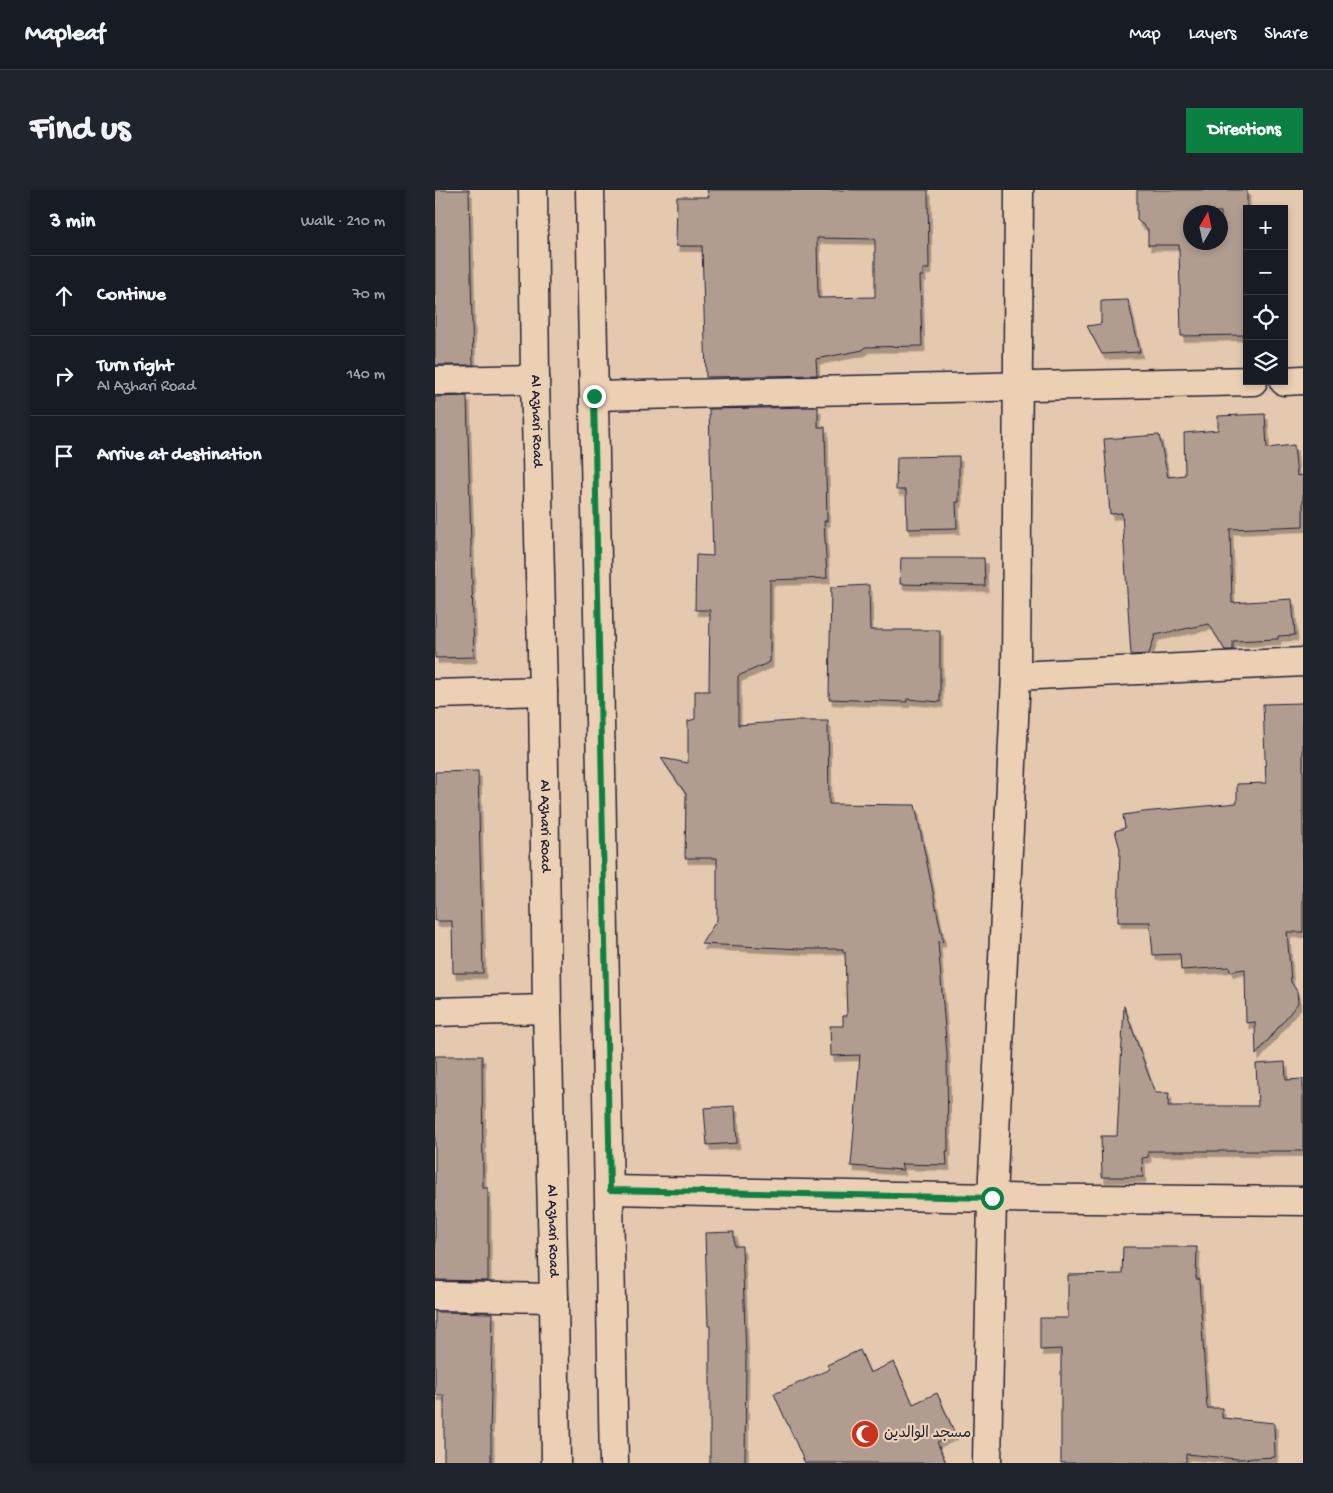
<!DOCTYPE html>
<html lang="en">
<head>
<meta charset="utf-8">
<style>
	body { margin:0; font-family:"Gochi Hand","Playpen Sans Arabic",sans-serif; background:#20242c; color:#f1f3f6 }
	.controls { position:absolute; right:15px; top:15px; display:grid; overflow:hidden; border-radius:0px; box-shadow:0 2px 8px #0003 }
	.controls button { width:45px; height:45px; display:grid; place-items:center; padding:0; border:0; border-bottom:1px solid #363941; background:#171b24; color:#f1f3f6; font:25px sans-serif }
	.compass { position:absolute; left:748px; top:15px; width:45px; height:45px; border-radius:50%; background:#171b24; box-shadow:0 2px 8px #0003; rotate:9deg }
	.stop { position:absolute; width:15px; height:15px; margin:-11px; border:4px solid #0b8043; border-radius:50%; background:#fff }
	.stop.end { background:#0b8043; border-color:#fff; box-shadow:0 1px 5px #0008 }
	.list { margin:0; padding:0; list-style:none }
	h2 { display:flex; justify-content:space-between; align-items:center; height:65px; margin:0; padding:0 20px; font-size:21px }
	h2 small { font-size:16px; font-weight:400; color:#9ea1a6 }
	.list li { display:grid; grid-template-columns:32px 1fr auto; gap:15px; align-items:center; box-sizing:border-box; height:80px; padding:0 20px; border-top:1px solid #363941 }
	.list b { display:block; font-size:19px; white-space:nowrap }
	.list p { margin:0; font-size:16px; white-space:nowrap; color:#9ea1a6 }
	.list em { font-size:16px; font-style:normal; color:#9ea1a6 }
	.icon { flex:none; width:28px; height:28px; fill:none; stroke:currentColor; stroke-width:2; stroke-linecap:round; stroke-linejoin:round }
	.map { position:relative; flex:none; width:868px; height:1273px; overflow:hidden; border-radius:0px }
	header { display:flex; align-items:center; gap:30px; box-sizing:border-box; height:70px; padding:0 25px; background:#171b24; border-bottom:1px solid #363941 }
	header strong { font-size:24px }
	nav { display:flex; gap:28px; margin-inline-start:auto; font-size:18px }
	.intro { display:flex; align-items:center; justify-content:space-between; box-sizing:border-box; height:120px; padding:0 30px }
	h1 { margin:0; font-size:35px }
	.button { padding:12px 22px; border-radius:0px; background:#0b8043; color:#fff; font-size:18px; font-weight:700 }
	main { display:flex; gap:30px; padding:0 30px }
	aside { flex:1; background:#171b24; border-radius:0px; box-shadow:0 2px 8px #0003 }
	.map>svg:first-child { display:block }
</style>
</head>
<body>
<header>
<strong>Mapleaf</strong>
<nav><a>Map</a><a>Layers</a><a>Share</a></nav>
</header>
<div class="intro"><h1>Find us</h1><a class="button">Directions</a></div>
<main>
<aside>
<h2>3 min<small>Walk · 210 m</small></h2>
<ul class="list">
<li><svg class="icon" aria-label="ahead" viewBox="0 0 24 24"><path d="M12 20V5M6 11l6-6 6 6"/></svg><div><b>Continue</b></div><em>70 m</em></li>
<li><svg class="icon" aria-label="right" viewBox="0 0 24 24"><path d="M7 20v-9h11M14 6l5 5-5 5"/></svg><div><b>Turn right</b><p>Al Azhari Road</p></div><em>140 m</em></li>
<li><svg class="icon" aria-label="arrive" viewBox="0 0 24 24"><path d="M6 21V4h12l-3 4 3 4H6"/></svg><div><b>Arrive at destination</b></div></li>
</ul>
</aside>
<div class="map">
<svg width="868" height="1273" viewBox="0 0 868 1273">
	<defs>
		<filter id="shadow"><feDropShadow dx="3" dy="5.5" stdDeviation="0" flood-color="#0004"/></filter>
	</defs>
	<rect width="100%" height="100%" fill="#e4c9ae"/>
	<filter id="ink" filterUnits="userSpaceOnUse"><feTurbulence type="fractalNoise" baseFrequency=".02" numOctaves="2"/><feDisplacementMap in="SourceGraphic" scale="10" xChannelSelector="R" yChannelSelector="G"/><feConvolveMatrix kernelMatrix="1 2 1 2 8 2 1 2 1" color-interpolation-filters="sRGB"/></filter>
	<g filter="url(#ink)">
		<g fill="#b19d90" stroke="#22223b" fill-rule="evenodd" filter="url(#shadow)">
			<path d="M 0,0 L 34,0 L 38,175 L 0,175 Z"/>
			<path d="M 272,0 L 493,0 L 494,79 L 488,79 L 488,86 L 485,86 L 487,156 L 430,157 L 428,160 L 381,169 L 382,185 L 271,187 L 267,56 L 241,56 L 242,7 L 274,7 ZM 382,48 L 440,49 L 440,107 L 383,108 Z"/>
			<path d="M 702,0 L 812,0 L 812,145 L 746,146 L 744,55 L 713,55 L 713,39 L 702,30 ZM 756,22 L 786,22 L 786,52 L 756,52 Z"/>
			<path d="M 693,110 L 705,162 L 667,164 L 652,136 L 666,134 L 666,111 Z"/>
			<path d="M 32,206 L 39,467 L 0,468 L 0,207 Z"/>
			<path d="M 383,217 L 383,237 L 390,237 L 392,331 L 389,331 L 392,388 L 335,390 L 335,472 L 303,486 L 303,535 L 357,531 L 393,531 L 394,614 L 480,615 L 508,751 L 503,752 L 512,864 L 513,961 L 511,961 L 512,975 L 466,974 L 468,980 L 416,976 L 425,865 L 396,866 L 395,836 L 408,836 L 408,826 L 412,826 L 410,762 L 408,762 L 408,759 L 366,759 L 266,754 L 282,730 L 282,668 L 250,668 L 251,604 L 226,568 L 253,573 L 253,531 L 260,529 L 260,501 L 274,501 L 275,420 L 260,420 L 261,365 L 278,366 L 274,219 Z"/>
			<path d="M 830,224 L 832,258 L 859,255 L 862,286 L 868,285 L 868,336 L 795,339 L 797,413 L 857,409 L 860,445 L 843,446 L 843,449 L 798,451 L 798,460 L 790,460 L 774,434 L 720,445 L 714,464 L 696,465 L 687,323 L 675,324 L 669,249 L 724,245 L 733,287 L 750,285 L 749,243 L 783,240 L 783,226 Z"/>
			<path d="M 524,266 L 524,312 L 521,312 L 522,338 L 472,339 L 471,300 L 461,300 L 462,267 Z"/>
			<path d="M 466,368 L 549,368 L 550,396 L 465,394 Z"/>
			<path d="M 434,395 L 435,440 L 505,440 L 505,512 L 472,509 L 472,512 L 394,509 L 396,397 Z"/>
			<path d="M 868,513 L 868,742 L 852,742 L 856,792 L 862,801 L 863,813 L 821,865 L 820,832 L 811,833 L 810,779 L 795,781 L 794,777 L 746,780 L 745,764 L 718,765 L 715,732 L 683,732 L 685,659 L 680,641 L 690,638 L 688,625 L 708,622 L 802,613 L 802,594 L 831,593 L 828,514 Z"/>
			<path d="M 43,581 L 48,783 L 18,783 L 17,731 L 0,731 L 0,582 Z"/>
			<path d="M 689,816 L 720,903 L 734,903 L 733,916 L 823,916 L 821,874 L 850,872 L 851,890 L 868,889 L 868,961 L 713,961 L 713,967 L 707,968 L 708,987 L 667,987 L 666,946 L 682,946 Z"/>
			<path d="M 0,866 L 47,866 L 48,998 L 53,998 L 53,1091 L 0,1090 Z"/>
			<path d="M 300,916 L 302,953 L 272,955 L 269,918 Z"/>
			<path d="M 299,1042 L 299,1056 L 307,1056 L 311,1167 L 310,1273 L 275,1273 L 275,1136 L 273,1136 L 270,1043 Z"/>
			<path d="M 688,1057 L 762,1057 L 761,1089 L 764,1089 L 772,1218 L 787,1218 L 787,1228 L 839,1233 L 840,1267 L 803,1269 L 751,1264 L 751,1273 L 626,1273 L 626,1159 L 605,1160 L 605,1128 L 633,1128 L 633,1085 L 687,1084 Z"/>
			<path d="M 0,1122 L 58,1123 L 55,1242 L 56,1242 L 56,1273 L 9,1273 L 9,1205 L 0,1205 Z"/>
			<path d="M 425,1160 L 435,1183 L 459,1172 L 478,1214 L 502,1203 L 520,1244 L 502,1252 L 511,1273 L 370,1273 L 339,1204 L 395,1179 L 392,1175 Z"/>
		</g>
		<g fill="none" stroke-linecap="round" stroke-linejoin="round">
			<defs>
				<g id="minor">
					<path id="s1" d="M 98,0 L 100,189 L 108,501 L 112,819 L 119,1108 L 121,1273"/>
					<path d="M 155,0 L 179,1273"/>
					<path d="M 0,191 L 100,189"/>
					<path d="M 849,191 L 868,190"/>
					<path d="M 159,206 L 818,191"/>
					<path d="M 581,486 L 868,472"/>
					<path d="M 0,504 L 108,501"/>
					<path d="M 0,822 L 112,819"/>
					<path d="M 175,1000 L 557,1008 L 868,1011"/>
					<path d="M 0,1106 L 119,1108"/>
					<path d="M 552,1273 L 557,1008 L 581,486 L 584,0"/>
				</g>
			</defs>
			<use href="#minor" stroke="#22223b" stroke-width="31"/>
			<use href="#minor" stroke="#ecd0b3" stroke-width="28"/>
		</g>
	</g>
	<g fill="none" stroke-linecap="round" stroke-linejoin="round" filter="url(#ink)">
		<path stroke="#0b8043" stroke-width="6" d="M 159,206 L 175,1000 L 557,1008"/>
	</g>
	<defs>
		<symbol id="mosque-disc" viewBox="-11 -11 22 22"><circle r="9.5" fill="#c8321e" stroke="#ecd0b3"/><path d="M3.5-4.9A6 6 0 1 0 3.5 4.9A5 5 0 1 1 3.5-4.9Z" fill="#fff"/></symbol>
	</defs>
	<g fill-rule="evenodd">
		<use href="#mosque-disc" x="414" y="1228" width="32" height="32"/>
	</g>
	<g text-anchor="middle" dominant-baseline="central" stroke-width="4.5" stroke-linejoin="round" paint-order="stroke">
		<g font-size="15" fill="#22223b" stroke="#ecd0b3">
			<text stroke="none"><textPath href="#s1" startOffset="231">Al Azhari Road</textPath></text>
			<text stroke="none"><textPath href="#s1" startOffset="636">Al Azhari Road</textPath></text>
			<text stroke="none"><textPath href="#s1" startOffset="1041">Al Azhari Road</textPath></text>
		</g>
		<g font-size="15" fill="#22223b" stroke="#ecd0b3" text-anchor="start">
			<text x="449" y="1244">مسجد الوالدين</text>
		</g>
	</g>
</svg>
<div class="controls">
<button>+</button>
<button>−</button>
<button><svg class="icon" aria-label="locate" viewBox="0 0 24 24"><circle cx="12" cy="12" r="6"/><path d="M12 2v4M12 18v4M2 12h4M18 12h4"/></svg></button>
<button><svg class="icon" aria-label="layers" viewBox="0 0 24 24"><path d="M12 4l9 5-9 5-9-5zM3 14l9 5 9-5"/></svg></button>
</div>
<svg class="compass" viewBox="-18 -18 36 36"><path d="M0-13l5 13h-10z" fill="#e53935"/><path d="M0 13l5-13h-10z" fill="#9ea1a6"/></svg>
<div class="stop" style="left:557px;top:1008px"></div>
<div class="stop end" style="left:159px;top:206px"></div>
</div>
</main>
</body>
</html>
